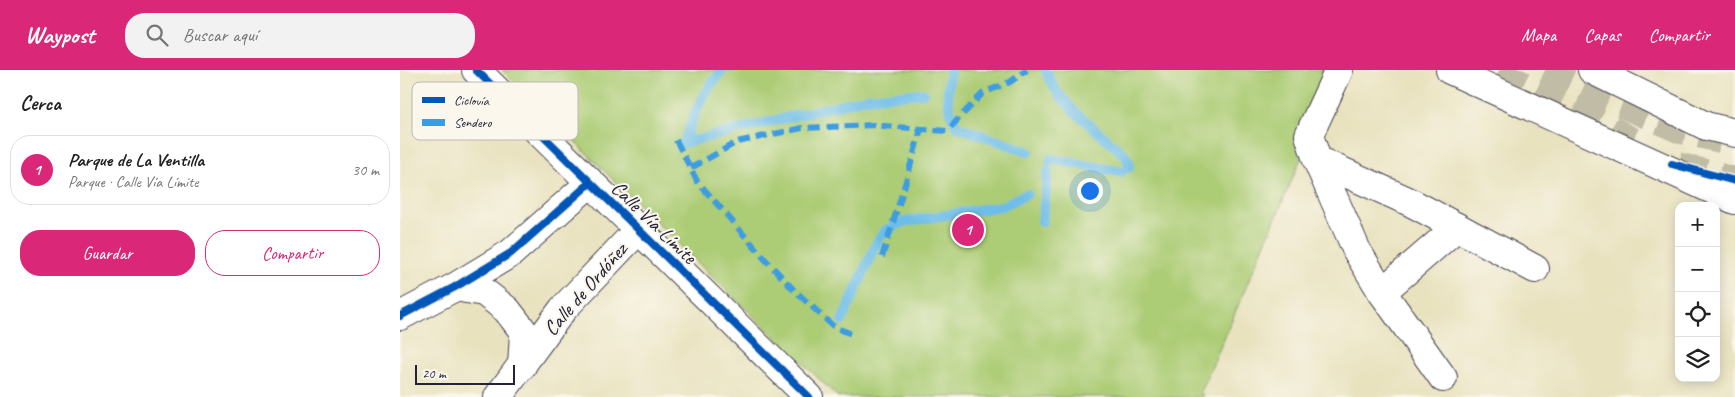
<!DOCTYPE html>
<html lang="es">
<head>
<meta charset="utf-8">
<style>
	body { margin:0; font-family:Caveat,sans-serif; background:#f2f2f2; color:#222 }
	.controls { position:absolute; right:15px; bottom:15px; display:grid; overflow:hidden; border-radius:10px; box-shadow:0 2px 12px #0003 }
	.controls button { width:45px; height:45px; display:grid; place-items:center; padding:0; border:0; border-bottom:1px solid #e0e0e0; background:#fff; color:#222; font:25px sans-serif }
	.scale { position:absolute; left:15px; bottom:12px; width:100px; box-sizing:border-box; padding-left:5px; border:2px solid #22223b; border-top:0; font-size:14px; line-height:18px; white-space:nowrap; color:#22223b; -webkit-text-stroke:4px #fbf7ec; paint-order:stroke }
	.you { position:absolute; left:689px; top:120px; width:18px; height:18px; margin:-12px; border:4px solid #fff; border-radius:50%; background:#1a73e8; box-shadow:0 0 0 8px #1a73e833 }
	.badge { display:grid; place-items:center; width:32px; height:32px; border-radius:50%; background:#db2777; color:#fff; font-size:16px; font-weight:700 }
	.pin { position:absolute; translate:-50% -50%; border:2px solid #fff; box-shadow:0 1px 5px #0006 }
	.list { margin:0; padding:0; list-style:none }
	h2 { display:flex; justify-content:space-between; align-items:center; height:65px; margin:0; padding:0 20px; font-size:21px }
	h2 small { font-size:16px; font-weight:400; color:#767676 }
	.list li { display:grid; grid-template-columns:32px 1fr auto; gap:15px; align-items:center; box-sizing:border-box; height:70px; margin:0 10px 10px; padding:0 10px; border:1px solid #e0e0e0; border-radius:20px }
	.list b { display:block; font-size:19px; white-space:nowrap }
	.list p { margin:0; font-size:16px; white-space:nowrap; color:#767676 }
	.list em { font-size:16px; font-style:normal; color:#767676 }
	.actions { display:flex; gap:10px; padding:15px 20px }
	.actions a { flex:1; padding:11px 0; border:1px solid #db2777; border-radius:20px; text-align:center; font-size:18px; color:#db2777 }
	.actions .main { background:#db2777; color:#fff }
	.icon { flex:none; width:28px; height:28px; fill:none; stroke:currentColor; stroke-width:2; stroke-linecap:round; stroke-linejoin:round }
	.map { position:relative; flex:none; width:1335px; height:327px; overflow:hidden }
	header { display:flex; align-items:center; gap:30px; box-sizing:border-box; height:70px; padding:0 25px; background:#db2777; color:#fff }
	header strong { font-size:24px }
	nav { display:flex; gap:28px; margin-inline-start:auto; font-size:18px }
	.search { width:350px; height:45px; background:#f2f2f2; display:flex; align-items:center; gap:12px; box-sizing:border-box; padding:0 18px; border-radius:20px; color:#767676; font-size:19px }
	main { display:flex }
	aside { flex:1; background:#fff }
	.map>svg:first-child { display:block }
</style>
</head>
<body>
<header>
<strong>Waypost</strong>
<div class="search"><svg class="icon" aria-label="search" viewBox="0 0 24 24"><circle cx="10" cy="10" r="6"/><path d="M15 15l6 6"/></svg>Buscar aquí</div>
<nav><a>Mapa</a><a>Capas</a><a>Compartir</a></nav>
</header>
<main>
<aside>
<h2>Cerca<small></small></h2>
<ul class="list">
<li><span class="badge">1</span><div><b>Parque de La Ventilla</b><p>Parque · Calle Vía Límite</p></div><em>30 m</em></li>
</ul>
<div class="actions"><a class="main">Guardar</a><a>Compartir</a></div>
</aside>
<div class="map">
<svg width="1335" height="327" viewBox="0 0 1335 327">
	<rect width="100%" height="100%" fill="#fbf7ec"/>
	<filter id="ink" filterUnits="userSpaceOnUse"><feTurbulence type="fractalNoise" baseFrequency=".02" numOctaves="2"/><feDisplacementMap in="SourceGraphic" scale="10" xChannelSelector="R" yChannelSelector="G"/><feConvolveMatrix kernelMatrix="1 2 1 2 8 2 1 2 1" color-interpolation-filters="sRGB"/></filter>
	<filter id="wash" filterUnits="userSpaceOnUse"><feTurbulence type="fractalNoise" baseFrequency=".0096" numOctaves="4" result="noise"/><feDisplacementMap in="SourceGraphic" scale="20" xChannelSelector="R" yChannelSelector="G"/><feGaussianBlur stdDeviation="1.12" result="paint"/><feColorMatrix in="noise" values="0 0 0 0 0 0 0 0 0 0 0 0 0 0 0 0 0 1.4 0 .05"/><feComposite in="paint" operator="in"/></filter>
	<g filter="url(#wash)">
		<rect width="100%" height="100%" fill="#e9e2bf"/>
		<path fill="#accc74" stroke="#677758" d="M 102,0 L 939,0 L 801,322 L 803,327 L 438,327 L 300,195 Z"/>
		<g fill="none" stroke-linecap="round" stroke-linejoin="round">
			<g stroke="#6dbde8" stroke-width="10">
				<path d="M 550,0 C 547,22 545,38 558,57 L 629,82"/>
				<path d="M 646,2 L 657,22 L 675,42 L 725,85 L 729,93 L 729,98"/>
				<path d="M 284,73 L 467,28 L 523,23"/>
				<path d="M 284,73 C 292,48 304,20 323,0"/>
				<path d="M 650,92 L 651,89 L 722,102"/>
				<path d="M 642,152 L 648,102"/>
				<path d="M 442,251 L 478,170 L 486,160 L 504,152 L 602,136 L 627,124"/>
			</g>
		</g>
	</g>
	<g filter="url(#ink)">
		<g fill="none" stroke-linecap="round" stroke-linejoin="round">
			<path stroke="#c1bca5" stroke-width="28" stroke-dasharray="28 14" stroke-linecap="butt" d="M 1278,96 L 1335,111"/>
			<g stroke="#c1bca5" stroke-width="28" stroke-dasharray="28 14" stroke-linecap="butt">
				<path d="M 1145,0 L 1281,60 L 1321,69"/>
				<path d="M 1098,3 L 1177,41 L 1232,71"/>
			</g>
			<defs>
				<g id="minor">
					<path d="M 76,0 L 409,327"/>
					<path d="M 917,90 L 1010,132 L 1057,157 L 982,222 L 957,181 L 917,90 L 909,65 L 939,0"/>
					<path d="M 1057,157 L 1135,199"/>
					<path d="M 55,217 L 84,222 L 107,240 L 124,262 L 122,296"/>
					<path d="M 982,222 L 1043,308"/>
					<path d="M 0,246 L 55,217 L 111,183 L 190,113"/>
					<path d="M 98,327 L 163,239 L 238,160"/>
				</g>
				<g id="major">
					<path d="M 1050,0 L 1335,130"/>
					<path d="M 1192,0 L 1306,56 L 1335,63"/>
				</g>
			</defs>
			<use href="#minor" stroke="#403f4f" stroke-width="30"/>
			<use href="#major" stroke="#403f4f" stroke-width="30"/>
			<use href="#minor" stroke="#fff" stroke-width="28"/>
			<use href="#major" stroke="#fff" stroke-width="28"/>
			<g stroke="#3c9ce2" stroke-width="6" stroke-dasharray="12 6" stroke-linecap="butt">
				<path d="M 276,70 L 297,111 L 365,189 L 393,219 L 434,257 L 452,264"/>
				<path d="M 291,98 L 337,72 L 402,58 L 472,55 L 547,61 L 583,23 L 610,12 L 627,0"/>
				<path d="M 482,187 L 503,121 L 521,59"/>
			</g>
			<defs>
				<g id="cycleway">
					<path d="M 76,0 L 409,327"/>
					<path d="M 1272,94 L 1335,111"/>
					<path d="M 0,246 L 55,217 L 111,183 L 190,113"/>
				</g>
			</defs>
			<use href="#cycleway" stroke="#fbf7ec" stroke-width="11"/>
			<use href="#cycleway" stroke="#0057b8" stroke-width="8"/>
		</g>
	</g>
	<g text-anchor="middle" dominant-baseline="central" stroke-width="4" stroke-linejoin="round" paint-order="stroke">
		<g font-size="21" fill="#22223b" stroke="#fbf7ec">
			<text transform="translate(254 152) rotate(44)">Calle Vía Límite</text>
			<text transform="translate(185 219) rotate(-49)">Calle de Ordóñez</text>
		</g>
	</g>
	<rect x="12" y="12" width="166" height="58" rx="8" fill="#fbf7ec" stroke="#bab7b7" stroke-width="1"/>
	<rect x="22" y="27" width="23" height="6" fill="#0057b8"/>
	<rect x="22" y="49" width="23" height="7" fill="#3c9ce2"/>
	<g font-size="14" fill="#22223b">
		<text x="54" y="35">Ciclovía</text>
		<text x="54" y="57">Sendero</text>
	</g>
</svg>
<div class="controls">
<button>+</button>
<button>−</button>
<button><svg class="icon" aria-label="locate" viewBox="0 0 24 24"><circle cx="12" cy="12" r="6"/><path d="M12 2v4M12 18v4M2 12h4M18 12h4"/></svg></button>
<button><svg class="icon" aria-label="layers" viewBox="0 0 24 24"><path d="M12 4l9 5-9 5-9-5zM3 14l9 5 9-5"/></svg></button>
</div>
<div class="scale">20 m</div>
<div class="you"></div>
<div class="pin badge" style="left:568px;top:160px">1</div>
</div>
</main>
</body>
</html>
